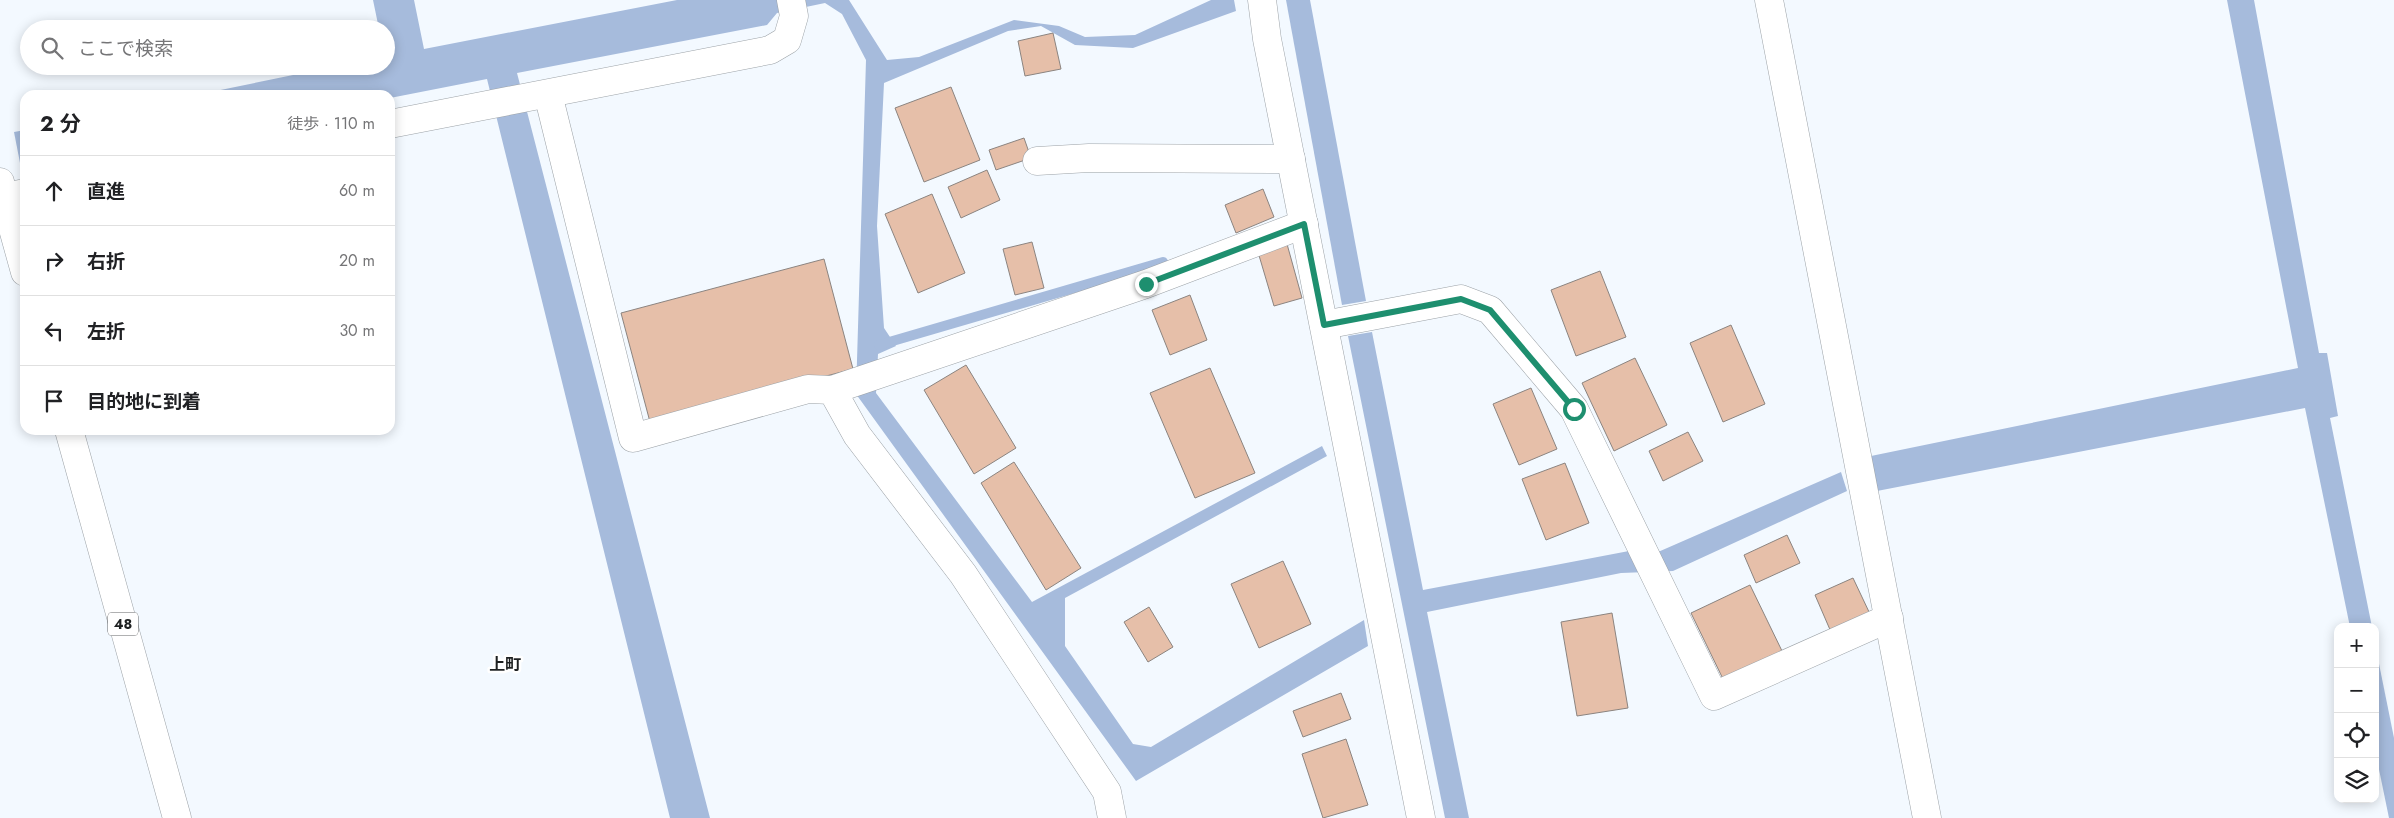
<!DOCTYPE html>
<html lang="ja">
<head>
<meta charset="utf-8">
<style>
	body { margin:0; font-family:Jost,"Noto Sans JP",sans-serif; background:#f6f6f6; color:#202124 }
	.controls { position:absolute; right:15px; bottom:15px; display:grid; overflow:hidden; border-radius:10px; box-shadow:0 2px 12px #0003 }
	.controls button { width:45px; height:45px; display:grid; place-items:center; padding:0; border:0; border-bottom:1px solid #e0e0e0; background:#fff; color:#202124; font:25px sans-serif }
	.stop { position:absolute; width:15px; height:15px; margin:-11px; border:4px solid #1e8f6f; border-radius:50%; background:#fff }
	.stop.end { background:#1e8f6f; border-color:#fff; box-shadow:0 1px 5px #0008 }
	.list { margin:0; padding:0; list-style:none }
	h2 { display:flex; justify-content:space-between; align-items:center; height:65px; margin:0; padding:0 20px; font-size:21px }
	h2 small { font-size:16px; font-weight:400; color:#757577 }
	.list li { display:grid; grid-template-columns:32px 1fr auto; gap:15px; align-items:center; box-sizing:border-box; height:70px; padding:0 20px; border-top:1px solid #e0e0e0 }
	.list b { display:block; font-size:19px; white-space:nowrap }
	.list em { font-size:16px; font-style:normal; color:#757577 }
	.icon { flex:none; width:28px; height:28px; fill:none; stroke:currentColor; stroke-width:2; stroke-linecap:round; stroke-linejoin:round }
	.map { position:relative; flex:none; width:2394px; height:818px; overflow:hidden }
	.search { position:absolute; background:#fff; box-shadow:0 2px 12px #0003; left:20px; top:20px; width:375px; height:55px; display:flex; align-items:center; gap:12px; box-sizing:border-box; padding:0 18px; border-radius:28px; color:#757577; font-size:19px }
	.panel { position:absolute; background:#fff; box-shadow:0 2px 12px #0003; left:20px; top:90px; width:375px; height:345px; border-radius:15px }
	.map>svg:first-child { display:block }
</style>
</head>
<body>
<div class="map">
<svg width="2394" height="818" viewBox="0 0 2394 818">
	<rect width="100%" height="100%" fill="#f3f9ff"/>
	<g fill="#a6bbdc">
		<path d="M 373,0 L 414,0 L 424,49 L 677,0 L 849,0 L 887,60 L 919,57 L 1014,20 L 1059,26 L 1085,37 L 1135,35 L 1211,0 L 1234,0 L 1236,11 L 1133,48 L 1075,45 L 1041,26 L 1008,31 L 884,83 L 877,226 L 884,328 L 896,346 L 878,354 L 876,393 L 1032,602 L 1322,446 L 1327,456 L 1065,598 L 1065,646 L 1133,744 L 1151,747 L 1364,620 L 1368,646 L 1136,781 L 856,394 L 866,60 L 842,14 L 825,3 L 777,13 L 767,25 L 517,73 L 710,818 L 670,818 L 487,79 L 390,98 L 390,95 L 196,95 L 337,66 L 386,66 L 386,29 L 379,29 Z"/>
		<path d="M 1286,0 L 1310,0 L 1366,301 L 1342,305 Z"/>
		<path d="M 2227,0 L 2254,0 L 2319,353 L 2327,353 L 2338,416 L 2330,418 L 2372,627 L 2350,627 L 2305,408 L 1877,491 L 1871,456 L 2298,368 Z"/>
		<path d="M 25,130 L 25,167 L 21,168 L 14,132 Z"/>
		<path d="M 1372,332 L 1423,590 L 1629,551 L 1658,552 L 1841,472 L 1847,491 L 1673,571 L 1621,573 L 1427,612 L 1469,818 L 1445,818 L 1348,336 Z"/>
		<path d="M 2375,644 L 2394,738 L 2394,818 L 2389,818 L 2375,750 Z"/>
	</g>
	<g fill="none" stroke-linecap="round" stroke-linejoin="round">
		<path stroke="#a6bbdc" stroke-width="10" d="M 879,345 L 1163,262"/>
	</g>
	<g fill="#e6bfa9" stroke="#8b8480">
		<path d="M 1053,33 L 1061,69 L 1025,76 L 1018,41 Z"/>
		<path d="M 951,87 L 980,160 L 924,182 L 895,108 Z"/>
		<path d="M 1024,138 L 1031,158 L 996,170 L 989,150 Z"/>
		<path d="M 987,170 L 1000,200 L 961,218 L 948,187 Z"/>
		<path d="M 1263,189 L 1274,217 L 1236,233 L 1225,205 Z"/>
		<path d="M 932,194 L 965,273 L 918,293 L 885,214 Z"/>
		<path d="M 1032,242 L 1044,288 L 1015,295 L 1003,249 Z"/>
		<path d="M 1287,244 L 1302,298 L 1274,306 L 1258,252 Z"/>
		<path d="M 824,259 L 853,369 L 650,422 L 621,313 Z"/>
		<path d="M 1600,271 L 1626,337 L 1576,356 L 1551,290 Z"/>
		<path d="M 1190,295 L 1207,340 L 1170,355 L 1152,310 Z"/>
		<path d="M 1731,325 L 1765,404 L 1723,422 L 1690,343 Z"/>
		<path d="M 1635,358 L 1667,425 L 1614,451 L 1582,383 Z"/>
		<path d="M 966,365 L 1016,448 L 974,474 L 924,390 Z"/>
		<path d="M 1210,368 L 1255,473 L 1195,498 L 1150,393 Z"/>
		<path d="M 1531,388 L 1557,449 L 1519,465 L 1493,404 Z"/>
		<path d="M 1688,432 L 1703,461 L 1663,481 L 1649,451 Z"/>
		<path d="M 1014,462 L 1081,568 L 1046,590 L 981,483 Z"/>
		<path d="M 1565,463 L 1589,523 L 1546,540 L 1522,479 Z"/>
		<path d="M 1787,535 L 1800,563 L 1756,583 L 1744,555 Z"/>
		<path d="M 1283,561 L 1311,624 L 1259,648 L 1231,584 Z"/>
		<path d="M 1853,578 L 1870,614 L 1831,632 L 1815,595 Z"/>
		<path d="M 1750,585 L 1783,653 L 1724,681 L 1691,613 Z"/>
		<path d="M 1149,607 L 1173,647 L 1148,662 L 1124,622 Z"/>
		<path d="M 1612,613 L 1628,708 L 1577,716 L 1561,622 Z"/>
		<path d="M 1341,693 L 1351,719 L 1303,737 L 1293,711 Z"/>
		<path d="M 1346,739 L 1368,805 L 1323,818 L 1302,754 Z"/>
	</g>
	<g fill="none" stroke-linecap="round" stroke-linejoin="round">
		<defs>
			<g id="minor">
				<path d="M 1262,0 L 1267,39 L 1421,818"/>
				<path d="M 1769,0 L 1927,818"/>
				<path d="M 548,94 L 633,438 L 808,389 L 832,390 L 857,435 L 963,574 L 1107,792 L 1112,818"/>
				<path d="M 390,124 L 770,50 L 787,40 L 794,16 L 791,0"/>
				<path d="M 1037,161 L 1089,158 L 1291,159"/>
				<path d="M 0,198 L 25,193"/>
				<path d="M 1324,325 L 1461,299 L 1490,310 L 1574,409 L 1714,696 L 1889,618"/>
				<path d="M 832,390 L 1146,284 L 1304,224"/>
			</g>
			<g id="major">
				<path d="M 0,182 L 25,272"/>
				<path d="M 69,430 L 177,818"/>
			</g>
		</defs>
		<use href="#minor" stroke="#9ca2a7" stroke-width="29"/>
		<use href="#major" stroke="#9ca2a7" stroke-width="29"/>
		<use href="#minor" stroke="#fff" stroke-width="28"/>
		<use href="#major" stroke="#fff" stroke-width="28"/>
	</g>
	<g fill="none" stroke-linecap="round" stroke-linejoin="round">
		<path stroke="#1e8f6f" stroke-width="6" d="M 1146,284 L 1304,224 L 1324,325 L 1461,299 L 1490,310 L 1574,409"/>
	</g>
	<g text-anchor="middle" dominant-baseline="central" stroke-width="5" stroke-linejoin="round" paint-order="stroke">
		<rect fill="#fff" stroke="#616364" stroke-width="1" x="108" y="612.5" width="30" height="23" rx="4"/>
		<g font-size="14" font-weight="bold" fill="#1d2021">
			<text x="123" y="624">48</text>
		</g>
		<g font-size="16" font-weight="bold" fill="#1d2021" stroke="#fff">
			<text x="505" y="664">上町</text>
		</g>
	</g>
</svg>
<div class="controls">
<button>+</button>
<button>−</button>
<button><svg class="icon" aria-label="locate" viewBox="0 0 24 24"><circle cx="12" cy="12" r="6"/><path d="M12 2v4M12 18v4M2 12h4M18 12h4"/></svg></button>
<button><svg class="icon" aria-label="layers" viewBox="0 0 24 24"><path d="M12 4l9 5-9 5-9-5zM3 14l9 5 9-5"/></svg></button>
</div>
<div class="stop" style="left:1574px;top:409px"></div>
<div class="stop end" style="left:1146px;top:284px"></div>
<div class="search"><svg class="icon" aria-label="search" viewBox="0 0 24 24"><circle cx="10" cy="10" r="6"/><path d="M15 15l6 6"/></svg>ここで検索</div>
<section class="panel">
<h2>2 分<small>徒歩 · 110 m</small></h2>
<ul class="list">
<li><svg class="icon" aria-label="ahead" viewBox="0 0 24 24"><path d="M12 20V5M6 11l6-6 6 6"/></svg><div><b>直進</b></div><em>60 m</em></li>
<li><svg class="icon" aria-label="right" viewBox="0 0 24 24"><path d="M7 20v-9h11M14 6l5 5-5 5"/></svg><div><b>右折</b></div><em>20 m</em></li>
<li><svg class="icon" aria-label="left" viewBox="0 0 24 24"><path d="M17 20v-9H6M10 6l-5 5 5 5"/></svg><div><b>左折</b></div><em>30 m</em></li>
<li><svg class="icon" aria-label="arrive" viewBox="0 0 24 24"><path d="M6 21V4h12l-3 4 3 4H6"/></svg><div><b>目的地に到着</b></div></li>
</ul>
</section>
</div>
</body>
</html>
